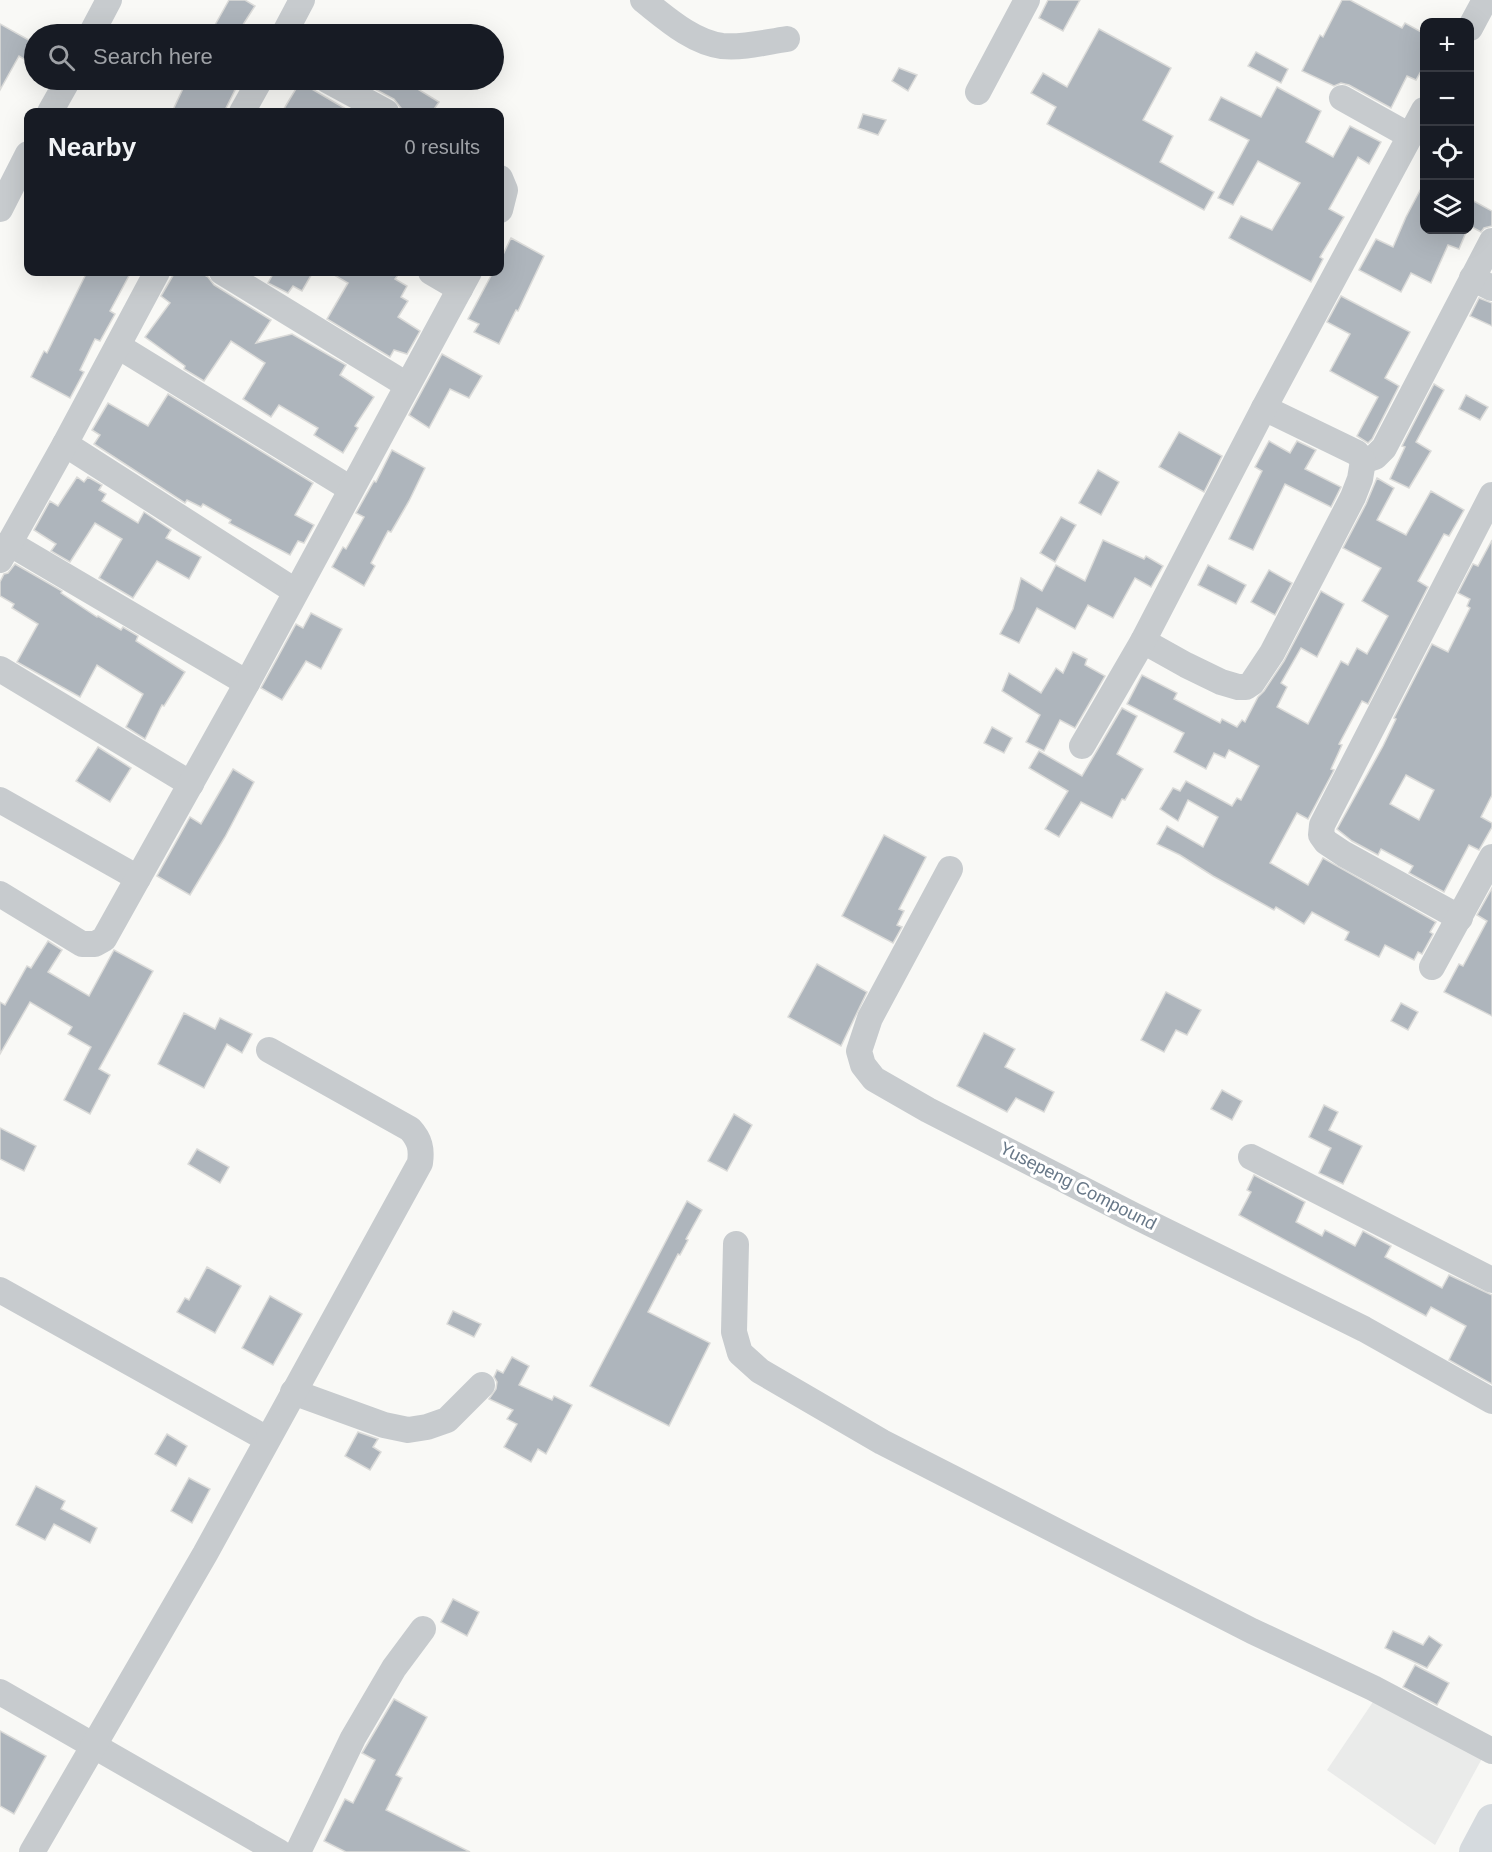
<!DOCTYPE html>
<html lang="en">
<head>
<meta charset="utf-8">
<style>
	body { margin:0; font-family:Arial,sans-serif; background:#20242c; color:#f1f3f6 }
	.controls { position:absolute; right:18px; top:18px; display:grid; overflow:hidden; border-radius:12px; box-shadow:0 6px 24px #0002 }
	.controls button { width:54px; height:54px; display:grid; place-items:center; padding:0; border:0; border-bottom:2px solid #363941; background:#171b24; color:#f1f3f6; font:30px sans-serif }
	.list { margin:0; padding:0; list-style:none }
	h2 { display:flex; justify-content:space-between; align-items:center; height:78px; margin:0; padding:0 24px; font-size:26px }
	h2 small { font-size:20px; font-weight:400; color:#9ea1a6 }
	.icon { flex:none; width:33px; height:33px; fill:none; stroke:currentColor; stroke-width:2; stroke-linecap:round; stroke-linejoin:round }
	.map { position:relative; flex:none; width:1492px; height:1852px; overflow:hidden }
	.search { position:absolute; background:#171b24; box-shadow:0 6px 24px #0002; left:24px; top:24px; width:480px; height:66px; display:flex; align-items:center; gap:15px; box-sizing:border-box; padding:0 21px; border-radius:33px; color:#9ea1a6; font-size:22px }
	.panel { position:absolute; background:#171b24; box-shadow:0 6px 24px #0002; left:24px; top:108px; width:480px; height:168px; border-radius:12px }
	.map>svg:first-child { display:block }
</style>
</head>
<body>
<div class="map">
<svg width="1492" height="1852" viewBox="0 0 1492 1852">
	<rect width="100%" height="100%" fill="#f9f9f6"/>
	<path fill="#eaebea" d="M 1379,1693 L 1485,1753 L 1435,1845 L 1327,1770 Z"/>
	<g fill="#aeb5bc" stroke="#dbdbd9" stroke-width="1.5" fill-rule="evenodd">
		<path d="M 229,0 L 245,0 L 255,6 L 237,34 L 210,34 Z"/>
		<path d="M 1048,0 L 1080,0 L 1063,31 L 1039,18 Z"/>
		<path d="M 1342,0 L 1350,0 L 1402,28 L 1405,23 L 1425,34 L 1425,64 L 1416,80 L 1407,76 L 1391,108 L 1349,85 L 1341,83 L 1334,86 L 1302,71 L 1320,35 L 1323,37 Z"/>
		<path d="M 0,24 L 34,43 L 34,65 L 19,56 L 0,90 Z"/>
		<path d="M 1099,29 L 1171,68 L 1143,120 L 1173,136 L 1160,162 L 1214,192 L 1204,210 L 1047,124 L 1056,107 L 1031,93 L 1043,73 L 1067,87 Z"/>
		<path d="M 1256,52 L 1288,69 L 1281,83 L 1248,66 Z"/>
		<path d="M 899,68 L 917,75 L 908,91 L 892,81 Z"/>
		<path d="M 187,80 L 236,80 L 231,88 L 235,90 L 224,112 L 172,112 Z"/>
		<path d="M 375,80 L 403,80 L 439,102 L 432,112 L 404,112 L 394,99 L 371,87 Z"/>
		<path d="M 300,82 L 351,112 L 282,112 Z"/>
		<path d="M 1277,87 L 1321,111 L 1306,142 L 1333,157 L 1350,126 L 1381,142 L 1369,164 L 1358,157 L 1329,209 L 1344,217 L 1320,257 L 1323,259 L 1311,282 L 1229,238 L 1241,216 L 1272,230 L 1300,183 L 1258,161 L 1233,205 L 1218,198 L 1249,140 L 1209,120 L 1221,97 L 1261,117 Z"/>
		<path d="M 863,114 L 886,120 L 878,135 L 858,128 Z"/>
		<path d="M 1425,181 L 1425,230 L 1467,230 L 1459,249 L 1448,245 L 1431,283 L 1411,273 L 1401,292 L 1359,270 L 1376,239 L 1393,247 L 1406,217 Z"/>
		<path d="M 1470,199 L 1492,211 L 1492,226 L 1484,228 L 1481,232 L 1470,226 Z"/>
		<path d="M 511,238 L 544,256 L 518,311 L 516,310 L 499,344 L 474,332 L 479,324 L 468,319 L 493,272 L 500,272 L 500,261 Z"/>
		<path d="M 87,272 L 131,272 L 110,311 L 115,314 L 100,341 L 95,339 L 80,370 L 84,372 L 70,398 L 31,377 L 44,351 L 47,353 Z"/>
		<path d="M 175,272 L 200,272 L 208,277 L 214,285 L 271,320 L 256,343 L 292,334 L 346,365 L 340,375 L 374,397 L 355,426 L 358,428 L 343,453 L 314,435 L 318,428 L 279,405 L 271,417 L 243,399 L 265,363 L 231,341 L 204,381 L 184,369 L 185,366 L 145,337 L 170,303 L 161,296 Z"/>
		<path d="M 268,272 L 313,272 L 302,291 L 293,286 L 288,293 L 268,283 L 273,274 Z"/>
		<path d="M 329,272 L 400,272 L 395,279 L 407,286 L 401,297 L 408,301 L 398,317 L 420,331 L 407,354 L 394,350 L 390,357 L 327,319 L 348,283 Z"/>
		<path d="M 1341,296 L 1410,332 L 1385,378 L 1399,386 L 1372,439 L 1368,443 L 1357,436 L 1378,397 L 1330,371 L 1350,334 L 1327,322 Z"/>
		<path d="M 1479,298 L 1492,303 L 1492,326 L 1470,316 Z"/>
		<path d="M 442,354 L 482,376 L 469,398 L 450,389 L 429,428 L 409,415 Z"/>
		<path d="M 1434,384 L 1444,390 L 1416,442 L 1431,451 L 1409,488 L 1390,479 L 1405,447 L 1402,446 Z"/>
		<path d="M 168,394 L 313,483 L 295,515 L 314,525 L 304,543 L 298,541 L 290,555 L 229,523 L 231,520 L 203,504 L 201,507 L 187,500 L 185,503 L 94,444 L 100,435 L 92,430 L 108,403 L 148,426 Z"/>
		<path d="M 1466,395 L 1488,407 L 1480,420 L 1459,409 Z"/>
		<path d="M 1179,432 L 1222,456 L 1204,492 L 1159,467 Z"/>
		<path d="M 1269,441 L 1290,453 L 1297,441 L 1316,450 L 1305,469 L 1341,487 L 1331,507 L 1285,484 L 1253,550 L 1229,539 L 1262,471 L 1255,467 Z"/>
		<path d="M 392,450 L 425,468 L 409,501 L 391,532 L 388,531 L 371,563 L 375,566 L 364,586 L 332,567 L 343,547 L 346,549 L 364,517 L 356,513 L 374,481 L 376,482 Z"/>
		<path d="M 1098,470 L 1119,482 L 1101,515 L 1079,503 Z"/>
		<path d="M 77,477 L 84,482 L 88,477 L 102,485 L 99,490 L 106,494 L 102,501 L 138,523 L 144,512 L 171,530 L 166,538 L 201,557 L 189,579 L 157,561 L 133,598 L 99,578 L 122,539 L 95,523 L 70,562 L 51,551 L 56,544 L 34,530 L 50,501 L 58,506 Z"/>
		<path d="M 1377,478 L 1394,488 L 1377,520 L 1406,535 L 1431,491 L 1464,510 L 1449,536 L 1444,534 L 1418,581 L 1428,587 L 1368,704 L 1362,701 L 1339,744 L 1342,745 L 1331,769 L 1334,770 L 1308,819 L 1297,813 L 1270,863 L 1308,885 L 1323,858 L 1436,922 L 1430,932 L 1433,934 L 1422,954 L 1418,952 L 1414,960 L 1385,945 L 1379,957 L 1345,940 L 1349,932 L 1312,912 L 1304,924 L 1276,907 L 1274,910 L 1213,876 L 1180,855 L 1157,844 L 1167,826 L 1203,847 L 1218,817 L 1188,800 L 1178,821 L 1160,809 L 1173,788 L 1180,791 L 1186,781 L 1232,806 L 1237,798 L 1241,800 L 1259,766 L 1229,750 L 1225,758 L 1214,753 L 1206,769 L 1174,752 L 1184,733 L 1127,704 L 1142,675 L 1177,693 L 1174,699 L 1220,723 L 1222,719 L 1237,727 L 1242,720 L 1245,722 L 1258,697 L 1264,691 L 1284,661 L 1321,591 L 1344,604 L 1317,657 L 1301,648 L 1281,683 L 1287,687 L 1277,707 L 1308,724 L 1341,661 L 1348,665 L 1357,648 L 1367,654 L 1388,616 L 1362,601 L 1381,568 L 1343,548 L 1366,504 Z"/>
		<path d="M 1061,517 L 1076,525 L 1055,562 L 1040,553 Z"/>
		<path d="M 1103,540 L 1144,559 L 1146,556 L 1163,566 L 1151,587 L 1135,578 L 1113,618 L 1088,605 L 1075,629 L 1037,608 L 1019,643 L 1000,634 L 1013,609 L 1021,578 L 1042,591 L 1056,565 L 1085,581 Z"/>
		<path d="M 1492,540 L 1492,795 L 1481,817 L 1492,823 L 1492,827 L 1479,850 L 1469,845 L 1444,892 L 1409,873 L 1413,866 L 1381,849 L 1378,855 L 1352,841 L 1337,829 L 1383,746 L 1396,719 L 1394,718 L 1432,644 L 1448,652 L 1470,608 L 1467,606 L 1470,599 L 1458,593 L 1473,564 L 1478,566 ZM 1406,775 L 1434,790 L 1419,820 L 1390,804 Z"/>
		<path d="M 15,564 L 62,591 L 61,593 L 97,617 L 98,616 L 121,630 L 123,627 L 138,636 L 136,641 L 185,672 L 164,706 L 162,705 L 145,739 L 126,727 L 143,694 L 97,665 L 80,697 L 17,662 L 38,624 L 12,608 L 14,604 L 0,596 L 0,582 L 4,574 L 8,573 Z"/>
		<path d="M 1208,565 L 1246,585 L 1236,604 L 1198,585 Z"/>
		<path d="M 1269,570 L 1292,583 L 1275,615 L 1251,602 Z"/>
		<path d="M 311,613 L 342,629 L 321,669 L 306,661 L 282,700 L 261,688 L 296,624 L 303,628 Z"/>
		<path d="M 1073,652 L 1087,659 L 1085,665 L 1105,676 L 1075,728 L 1060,720 L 1044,751 L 1026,742 L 1040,715 L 1002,691 L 1009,673 L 1041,693 L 1056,668 L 1063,673 Z"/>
		<path d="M 1122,708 L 1137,716 L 1117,754 L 1143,769 L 1125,800 L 1122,799 L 1112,818 L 1081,802 L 1059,837 L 1045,829 L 1068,791 L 1029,768 L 1039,751 L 1082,776 Z"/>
		<path d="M 992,727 L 1012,738 L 1004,753 L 984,743 Z"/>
		<path d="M 98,747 L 131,768 L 110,802 L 76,781 Z"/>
		<path d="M 233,769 L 254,782 L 225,837 L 190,895 L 157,876 L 190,817 L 201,824 Z"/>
		<path d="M 884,835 L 926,857 L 899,909 L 904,911 L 897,925 L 902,927 L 893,943 L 842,916 Z"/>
		<path d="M 1492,888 L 1492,1016 L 1444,992 L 1459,964 L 1463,966 L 1487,921 L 1477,915 Z"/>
		<path d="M 48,941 L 62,950 L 48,972 L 89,996 L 114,950 L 153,971 L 99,1069 L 110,1075 L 90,1114 L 64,1100 L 91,1047 L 68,1034 L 72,1027 L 30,1002 L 0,1054 L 0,1002 L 5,1005 L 27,966 L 31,968 Z"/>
		<path d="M 817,964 L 867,992 L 841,1046 L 788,1017 Z"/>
		<path d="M 1166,992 L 1201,1010 L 1187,1035 L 1176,1030 L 1164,1052 L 1141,1040 Z"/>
		<path d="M 1401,1003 L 1418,1012 L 1408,1030 L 1391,1021 Z"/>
		<path d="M 184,1013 L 215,1029 L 220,1018 L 252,1034 L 242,1053 L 227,1044 L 204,1088 L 158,1064 Z"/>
		<path d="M 984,1033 L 1015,1049 L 1005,1067 L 1054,1092 L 1044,1112 L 1016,1098 L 1007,1112 L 957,1086 Z"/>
		<path d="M 1222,1090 L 1242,1101 L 1232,1120 L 1211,1109 Z"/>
		<path d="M 1324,1105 L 1338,1112 L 1329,1130 L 1362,1146 L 1343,1184 L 1319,1173 L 1331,1148 L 1309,1137 Z"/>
		<path d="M 734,1114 L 752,1125 L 727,1171 L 708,1161 Z"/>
		<path d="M 0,1128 L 36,1146 L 24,1171 L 0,1159 Z"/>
		<path d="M 197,1149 L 229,1167 L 220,1183 L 188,1164 Z"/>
		<path d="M 1254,1175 L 1305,1202 L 1296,1222 L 1322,1236 L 1325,1230 L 1355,1246 L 1363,1231 L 1391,1246 L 1385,1257 L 1442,1288 L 1449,1275 L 1492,1295 L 1492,1384 L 1449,1360 L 1466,1326 L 1431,1307 L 1426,1316 L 1239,1215 L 1251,1192 L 1247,1190 Z"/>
		<path d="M 687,1201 L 702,1210 L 686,1239 L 688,1240 L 680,1255 L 678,1254 L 648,1312 L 710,1343 L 669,1426 L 590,1386 Z"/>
		<path d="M 207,1267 L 241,1286 L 215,1333 L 177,1312 L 185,1298 L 189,1300 Z"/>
		<path d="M 270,1296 L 302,1314 L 273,1365 L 242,1348 Z"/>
		<path d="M 453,1311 L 481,1324 L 474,1337 L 447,1324 Z"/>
		<path d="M 512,1357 L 529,1366 L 519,1385 L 552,1400 L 554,1396 L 572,1405 L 546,1454 L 538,1449 L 531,1462 L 504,1447 L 517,1424 L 507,1419 L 513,1410 L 489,1399 L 496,1389 L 497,1382 L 494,1377 L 497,1370 L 503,1373 Z"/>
		<path d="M 358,1432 L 378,1439 L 373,1447 L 381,1452 L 370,1470 L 345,1456 Z"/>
		<path d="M 167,1434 L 187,1446 L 176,1466 L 155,1454 Z"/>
		<path d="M 189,1478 L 210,1489 L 192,1523 L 171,1511 Z"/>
		<path d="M 36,1486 L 65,1501 L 61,1509 L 97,1528 L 90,1543 L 54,1524 L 45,1540 L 16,1525 Z"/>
		<path d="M 453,1599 L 479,1612 L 467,1636 L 441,1622 Z"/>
		<path d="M 1393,1631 L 1423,1645 L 1429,1636 L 1442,1645 L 1427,1668 L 1385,1648 Z"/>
		<path d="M 1415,1665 L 1449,1683 L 1437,1705 L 1403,1687 Z"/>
		<path d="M 394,1699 L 427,1717 L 396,1775 L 402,1778 L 386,1810 L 470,1852 L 346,1852 L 324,1841 L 345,1799 L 353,1803 L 375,1760 L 362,1753 Z"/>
		<path d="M 0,1731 L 46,1756 L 14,1814 L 0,1806 Z"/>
	</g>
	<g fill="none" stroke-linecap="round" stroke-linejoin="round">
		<g stroke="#c7cbce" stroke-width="26">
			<path d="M 643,0 C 666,18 692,42 722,46 C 744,48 766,42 787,39"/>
			<path d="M 1470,28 L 1485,0"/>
			<path d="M 91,34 L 109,0"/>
			<path d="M 284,34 L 302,0"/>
			<path d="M 327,80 L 386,112"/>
			<path d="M 978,92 L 1027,0"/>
			<path d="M 1342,98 L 1410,136"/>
			<path d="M 50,112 L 68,80"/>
			<path d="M 242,112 L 260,80"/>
			<path d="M 500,178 L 505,190 L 500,210"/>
			<path d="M 0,209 L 28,154"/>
			<path d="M 222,272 L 407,385"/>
			<path d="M 431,272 L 460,289"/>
			<path d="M 1472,278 L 1492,288"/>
			<path d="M 118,346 L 351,489"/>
			<path d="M 65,444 L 295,591"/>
			<path d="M 1363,461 L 1375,457 L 1384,448 L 1492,241"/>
			<path d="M 9,543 L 247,683"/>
			<path d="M 0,560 L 65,444 L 157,272"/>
			<path d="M 1143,641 L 1186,665 L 1221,682 L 1238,687 L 1246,687 L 1252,683 L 1272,653 L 1353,497 L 1360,479 L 1363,461 L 1357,453 L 1264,408"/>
			<path d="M 0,669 L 191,784"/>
			<path d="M 1082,746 L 1143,641 L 1264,408 L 1424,110"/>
			<path d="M 0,800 L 138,878"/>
			<path d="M 950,869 L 870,1018 L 859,1051 L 863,1065 L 874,1079 L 928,1110 L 1133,1215 L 1364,1329 L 1492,1401"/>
			<path d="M 0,894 L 82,944 L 95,944 L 104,939 L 247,683 L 469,272"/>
			<path d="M 1460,918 L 1344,854 L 1326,842 L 1321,835 L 1322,825 L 1492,495"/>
			<path d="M 1432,967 L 1492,857"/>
			<path d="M 1251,1157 L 1492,1280"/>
			<path d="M 736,1244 L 734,1332 L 740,1353 L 760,1371 L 882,1442 L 1252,1631 L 1373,1688 L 1492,1751"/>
			<path d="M 0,1290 L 267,1439"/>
			<path d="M 293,1392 L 384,1425 L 408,1430 L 427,1427 L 447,1420 L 482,1385"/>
			<path d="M 0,1692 L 279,1852"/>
			<path d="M 32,1852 L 205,1554 L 420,1163 C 422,1149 420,1140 410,1129 L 269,1050"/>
			<path d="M 298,1852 L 353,1738 L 394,1668 L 423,1629"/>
		</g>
		<path stroke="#d5dade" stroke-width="32" d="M 1475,1852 L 1492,1820"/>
	</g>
	<g text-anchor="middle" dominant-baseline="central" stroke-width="6" stroke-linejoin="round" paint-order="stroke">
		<g font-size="18" fill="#687888" stroke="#fff">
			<text transform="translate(1078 1186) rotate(27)">Yusepeng Compound</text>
		</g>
	</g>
</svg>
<div class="controls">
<button>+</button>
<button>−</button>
<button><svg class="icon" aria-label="locate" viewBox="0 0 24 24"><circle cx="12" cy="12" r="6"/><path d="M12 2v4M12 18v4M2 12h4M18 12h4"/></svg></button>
<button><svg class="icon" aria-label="layers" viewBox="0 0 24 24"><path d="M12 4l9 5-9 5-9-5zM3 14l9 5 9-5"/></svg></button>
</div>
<div class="search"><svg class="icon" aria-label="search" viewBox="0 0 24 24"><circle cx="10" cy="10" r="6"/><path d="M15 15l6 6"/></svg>Search here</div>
<section class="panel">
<h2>Nearby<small>0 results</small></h2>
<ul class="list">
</ul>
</section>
</div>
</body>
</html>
